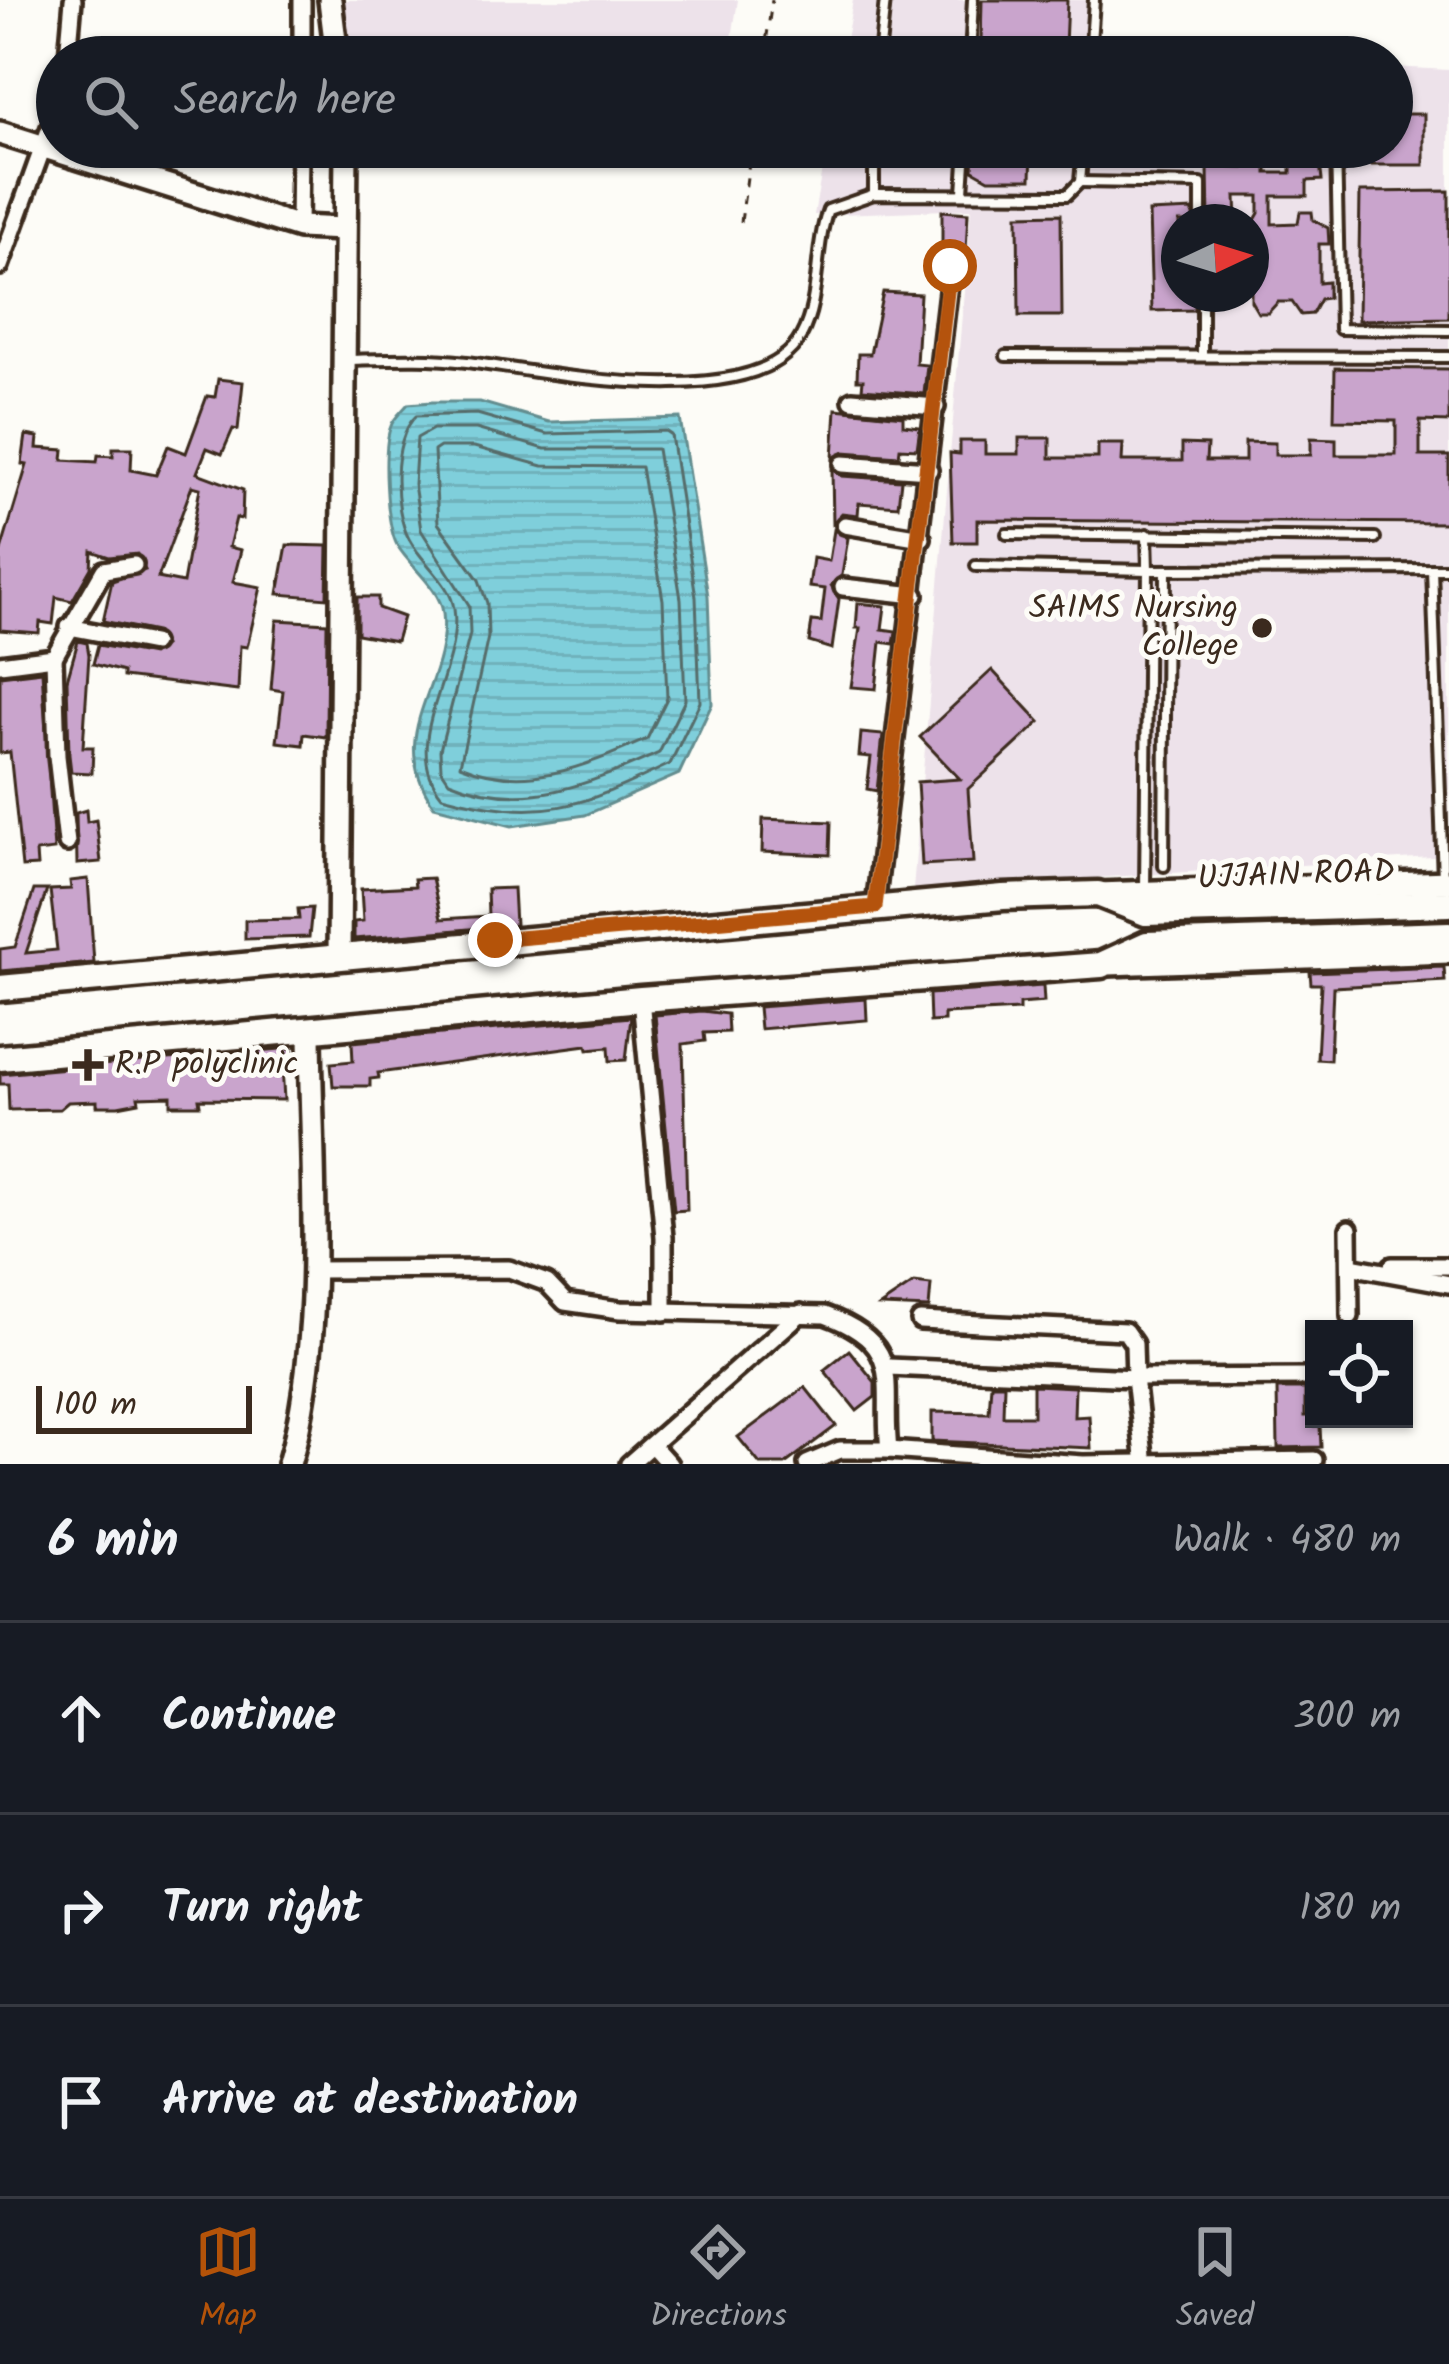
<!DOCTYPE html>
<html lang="en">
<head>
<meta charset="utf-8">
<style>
	body { margin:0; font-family:Kalam,sans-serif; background:#20242c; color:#f1f3f6 }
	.controls { position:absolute; right:36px; bottom:36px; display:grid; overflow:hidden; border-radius:0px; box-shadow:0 3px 9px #0004 }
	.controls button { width:108px; height:108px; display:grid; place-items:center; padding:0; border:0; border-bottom:3px solid #363941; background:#171b24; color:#f1f3f6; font:60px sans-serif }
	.compass { position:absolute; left:1161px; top:204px; width:108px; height:108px; border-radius:50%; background:#171b24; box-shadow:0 3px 9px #0004; rotate:86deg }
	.scale { position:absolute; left:36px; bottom:30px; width:216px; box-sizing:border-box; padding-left:12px; border:6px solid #3b2a1e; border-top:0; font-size:33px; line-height:42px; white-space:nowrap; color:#3b2a1e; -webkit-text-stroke:9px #fdfcf7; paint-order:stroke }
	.stop { position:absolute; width:36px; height:36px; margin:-27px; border:9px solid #b45309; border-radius:50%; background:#fff }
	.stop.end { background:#b45309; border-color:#fff; box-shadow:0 3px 12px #0008 }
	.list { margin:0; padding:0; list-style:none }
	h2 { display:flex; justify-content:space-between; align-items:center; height:156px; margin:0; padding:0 48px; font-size:51px }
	h2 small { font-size:39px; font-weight:400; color:#9ea1a6 }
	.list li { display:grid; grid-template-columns:78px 1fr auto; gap:36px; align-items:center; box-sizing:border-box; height:192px; padding:0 48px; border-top:3px solid #363941 }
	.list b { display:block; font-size:45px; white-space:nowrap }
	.list em { font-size:39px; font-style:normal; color:#9ea1a6 }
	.icon { flex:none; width:66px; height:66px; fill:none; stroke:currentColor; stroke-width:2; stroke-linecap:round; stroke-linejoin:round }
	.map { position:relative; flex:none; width:1449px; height:1464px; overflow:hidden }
	.search { position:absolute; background:#171b24; box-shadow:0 3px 9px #0004; left:36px; right:36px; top:36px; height:132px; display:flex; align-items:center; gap:30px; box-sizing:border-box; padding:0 42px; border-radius:66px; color:#9ea1a6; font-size:45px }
	.sheet { height:732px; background:#171b24 }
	nav { display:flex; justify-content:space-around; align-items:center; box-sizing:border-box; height:168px; border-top:3px solid #363941; background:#171b24; font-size:33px; color:#9ea1a6 }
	nav a { display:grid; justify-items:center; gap:6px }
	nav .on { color:#b45309 }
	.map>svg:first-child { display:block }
</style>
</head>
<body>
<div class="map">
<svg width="1449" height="1464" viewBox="0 0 1449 1464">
	<defs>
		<pattern id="water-rules" width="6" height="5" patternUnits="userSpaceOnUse" patternTransform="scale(3)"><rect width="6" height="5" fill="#7fcfdb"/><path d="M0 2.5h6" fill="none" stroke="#6fb2bc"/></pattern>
	</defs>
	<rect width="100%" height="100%" fill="#fdfcf7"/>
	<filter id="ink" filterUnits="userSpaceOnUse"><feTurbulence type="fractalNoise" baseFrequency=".00833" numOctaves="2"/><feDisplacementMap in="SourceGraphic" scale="24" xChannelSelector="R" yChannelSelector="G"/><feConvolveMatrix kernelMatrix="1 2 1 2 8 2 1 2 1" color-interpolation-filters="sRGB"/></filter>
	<g filter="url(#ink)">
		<g fill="#ede2ea" fill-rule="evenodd">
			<path d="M 344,0 L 738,0 L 729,57 L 351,57 Z"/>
			<path d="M 853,0 L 1093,0 L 1088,53 L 1176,57 L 843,57 Z"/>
			<path d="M 1392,67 L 1449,70 L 1449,856 L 913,889 L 971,209 L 814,215 L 826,147 L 1392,147 ZM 1179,222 L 1251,222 L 1251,294 L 1179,294 Z"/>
		</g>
		<path fill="url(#water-rules)" stroke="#648d8f" stroke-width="3" d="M 432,402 L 480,402 L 549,422 L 680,418 L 708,596 L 712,704 L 679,774 L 585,815 L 512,826 L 434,806 C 382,732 451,686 443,613 C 440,588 410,567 397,545 C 386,524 382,448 391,426 C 393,419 403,410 408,404 Z"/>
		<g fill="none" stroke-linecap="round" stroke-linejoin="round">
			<g stroke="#566c6a" stroke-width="3">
				<path d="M 477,414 L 547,434 L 665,431 L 671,435 L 696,597 L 700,702 L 670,764 C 578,808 543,823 442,796 C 397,742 463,671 454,609 C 451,583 421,562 409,539 C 393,509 391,439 416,416 Z"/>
				<path d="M 433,429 L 476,429 L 545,449 L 657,449 L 681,599 L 685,700 L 659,753 C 589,784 524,813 449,781 L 441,769 L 440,750 L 470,634 L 469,605 L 421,530 L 414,484 L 417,438 Z"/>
				<path d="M 440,447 L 474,447 L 543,466 L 641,467 L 663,600 L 667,698 L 647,739 C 585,766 526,793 460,765 L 488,637 L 487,603 L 479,580 L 438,523 L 434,451 Z"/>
			</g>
		</g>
		<g fill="#c9a4cc" stroke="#3b2a1e" stroke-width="3" fill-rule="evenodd">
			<path d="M 982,0 L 1067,0 L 1065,46 L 1056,45 L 1055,57 L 989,57 L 990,42 L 981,42 Z"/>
			<path d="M 1392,114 L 1424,114 L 1424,165 L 1370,165 L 1370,147 L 1392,147 Z"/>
			<path d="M 974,147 L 1032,148 L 1031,179 L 989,179 L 973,170 Z"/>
			<path d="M 1244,147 L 1267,147 L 1267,173 L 1291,173 L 1291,147 L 1318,147 L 1322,180 L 1307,181 L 1307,196 L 1272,196 L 1272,224 L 1298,223 L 1300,212 L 1312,212 L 1313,220 L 1328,228 L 1329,244 L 1319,244 L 1319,283 L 1328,282 L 1328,298 L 1320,299 L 1312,314 L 1301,315 L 1292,302 L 1278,302 L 1268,313 L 1258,313 L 1251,301 L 1251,227 L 1259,213 L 1259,196 L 1236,196 L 1237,222 L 1209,222 L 1208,167 L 1244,168 Z"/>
			<path d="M 1449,191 L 1449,318 L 1358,320 L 1360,192 Z"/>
			<path d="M 1193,210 L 1193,222 L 1179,222 L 1179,294 L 1194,294 L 1194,310 L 1152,311 L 1149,212 Z"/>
			<path d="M 942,211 L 968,213 L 966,250 L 942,248 Z"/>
			<path d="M 1061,214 L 1062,316 L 1019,316 L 1018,215 Z"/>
			<path d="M 883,292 L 920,294 L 916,364 L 927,365 L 924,394 L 862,389 L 863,380 L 857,380 L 858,354 L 870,354 Z"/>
			<path d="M 1335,368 L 1449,369 L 1449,422 L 1420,421 L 1420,456 L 1449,456 L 1449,523 L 977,520 L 977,542 L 953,542 L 950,453 L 960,454 L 960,441 L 985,441 L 985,454 L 1019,454 L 1019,438 L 1050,438 L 1050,458 L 1098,458 L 1098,444 L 1123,444 L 1122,461 L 1182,461 L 1182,444 L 1207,445 L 1206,461 L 1245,461 L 1245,442 L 1275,443 L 1275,455 L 1311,455 L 1311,438 L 1336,439 L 1336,455 L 1396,455 L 1396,421 L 1334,420 Z"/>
			<path d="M 218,379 L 243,382 L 238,430 L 233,429 L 222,454 L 207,448 L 197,473 L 243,490 L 242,519 L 236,518 L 229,547 L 241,550 L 233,582 L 261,587 L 247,647 L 240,646 L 238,691 L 123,677 L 123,672 L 93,664 L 98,645 L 152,655 L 164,646 L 156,632 L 103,621 L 112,581 L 145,570 L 137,554 L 109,557 L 92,551 L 91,568 L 72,601 L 56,597 L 53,624 L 40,622 L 39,633 L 0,630 L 0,554 L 27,465 L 22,464 L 26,435 L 38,437 L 37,448 L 64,450 L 63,460 L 97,462 L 98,455 L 113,456 L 113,448 L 132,448 L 131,470 L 156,475 L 168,446 L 186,453 L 207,396 L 215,397 ZM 192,486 L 200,488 L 183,583 L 158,578 Z"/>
			<path d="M 836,409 L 903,416 L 903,425 L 920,427 L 917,449 L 900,448 L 899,456 L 844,452 L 833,458 Z"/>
			<path d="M 832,469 L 842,476 L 901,480 L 898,506 L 859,503 L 858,515 L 842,513 L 833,523 Z"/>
			<path d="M 834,530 L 848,538 L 842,575 L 831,585 L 839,599 L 832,649 L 809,642 L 812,621 L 821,622 L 825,589 L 809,587 L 813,558 L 829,561 Z"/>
			<path d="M 287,545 L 328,546 L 327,598 L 278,594 Z"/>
			<path d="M 357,597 L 378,597 L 378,608 L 403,617 L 396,641 L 357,634 Z"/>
			<path d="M 858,603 L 885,606 L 882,629 L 896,631 L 894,644 L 881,642 L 876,689 L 851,687 L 860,628 L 856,628 Z"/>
			<path d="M 277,620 L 327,623 L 326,737 L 304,734 L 303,745 L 277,742 L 283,691 L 271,689 Z"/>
			<path d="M 78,641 L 87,643 L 89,655 L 83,747 L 93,747 L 92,773 L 71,772 L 69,755 L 67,680 Z"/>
			<path d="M 992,670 L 1040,722 L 968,789 L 973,862 L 922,865 L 917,782 L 960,779 L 920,737 Z"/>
			<path d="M 42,671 L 54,850 L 36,852 L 37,866 L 22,867 L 10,752 L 0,753 L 0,676 Z"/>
			<path d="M 861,733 L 883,735 L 877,791 L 867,789 L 871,757 L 859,756 Z"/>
			<path d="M 86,810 L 87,822 L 96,820 L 101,862 L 77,864 L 76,813 Z"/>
			<path d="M 763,819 L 831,822 L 830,855 L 762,852 Z"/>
			<path d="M 432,878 L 441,919 L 488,916 L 487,889 L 513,888 L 515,925 L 354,939 L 354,922 L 363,921 L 361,889 L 415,886 L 414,879 Z"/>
			<path d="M 88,879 L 94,963 L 0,971 L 0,949 L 15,947 L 34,890 L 47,890 L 26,953 L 57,950 L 50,890 L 71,889 L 70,881 Z"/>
			<path d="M 312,908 L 309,937 L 245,939 L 245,920 L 299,919 L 298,909 Z"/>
			<path d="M 1444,967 L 1445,981 L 1333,987 L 1330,1060 L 1317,1059 L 1321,984 L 1311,984 L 1310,972 Z"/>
			<path d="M 1043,986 L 1044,1002 L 1019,1004 L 1019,1010 L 944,1014 L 944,1021 L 930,1022 L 929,994 Z"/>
			<path d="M 866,999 L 867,1020 L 760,1029 L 758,1007 Z"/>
			<path d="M 702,1011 L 727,1014 L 728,1032 L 704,1033 L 705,1041 L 683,1044 L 687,1210 L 674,1211 L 655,1015 Z"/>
			<path d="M 631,1017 L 626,1060 L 610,1061 L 609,1047 L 588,1049 L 587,1045 L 378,1073 L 379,1078 L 370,1079 L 370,1086 L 333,1086 L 331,1063 L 353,1061 L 352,1042 Z"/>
			<path d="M 292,1048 L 293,1066 L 282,1066 L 284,1100 L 199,1099 L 200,1105 L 171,1105 L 171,1096 L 138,1097 L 139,1102 L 118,1106 L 97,1106 L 97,1101 L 68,1102 L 60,1109 L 9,1110 L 8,1084 L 0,1084 L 0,1074 Z"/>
			<path d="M 914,1283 L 931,1285 L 929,1308 L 880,1306 Z"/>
			<path d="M 849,1350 L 875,1382 L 875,1397 L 857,1411 L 824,1370 Z"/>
			<path d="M 991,1384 L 1004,1384 L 1003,1416 L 1033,1416 L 1033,1385 L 1075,1387 L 1074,1417 L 1089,1416 L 1091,1448 L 932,1441 L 932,1412 L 989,1413 Z"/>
			<path d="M 805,1387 L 836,1426 L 785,1464 L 760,1464 L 738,1437 Z"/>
			<path d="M 1277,1389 L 1305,1389 L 1305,1416 L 1313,1416 L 1313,1426 L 1320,1426 L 1321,1447 L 1278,1448 Z"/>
		</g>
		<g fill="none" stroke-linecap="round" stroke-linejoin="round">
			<defs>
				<g id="service">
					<path d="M 879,57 L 885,0"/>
					<path d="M 970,57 L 973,0"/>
					<path d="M 1090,57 L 1094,0"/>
					<path d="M 874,147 L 874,193"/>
					<path d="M 1336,147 L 1340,329 L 1449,330"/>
					<path d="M 1080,182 L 1201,184 L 1201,222"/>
					<path d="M 963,192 L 966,147"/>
					<path d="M 1202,294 L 1202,353"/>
					<path d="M 1006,356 L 1449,357"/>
					<path d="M 348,360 C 388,359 428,357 467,362 C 539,371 758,417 801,336 C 821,299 814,249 828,210 L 874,194 L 1067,195 L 1080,182 L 1083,147"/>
					<path d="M 1007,534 L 1375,538"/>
					<path d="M 1147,534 L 1148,570 L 1449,569"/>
					<path d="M 976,566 L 1148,570 L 1145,890"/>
					<path d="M 1432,569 L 1443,879"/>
					<path d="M 1164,866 L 1166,570"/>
				</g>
				<g id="minor">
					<path d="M 68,57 L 73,0"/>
					<path d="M 302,57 L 302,0"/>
					<path d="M 299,227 L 300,147"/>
					<path d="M 0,266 L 57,108"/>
					<path d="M 852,400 L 936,407"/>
					<path d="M 843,464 L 929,470"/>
					<path d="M 845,525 L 922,538"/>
					<path d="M 843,587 L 915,595"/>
					<path d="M 69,627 L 153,643"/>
					<path d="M 54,657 L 57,756 L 67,843"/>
					<path d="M 0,664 L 54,657 L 104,570 L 134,565"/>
					<path d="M 875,907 L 951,266"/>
					<path d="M 641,999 L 664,1237 L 664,1312"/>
					<path d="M 1349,1229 L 1350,1316"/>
					<path d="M 1350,1266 L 1449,1284"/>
					<path d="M 1392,1266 L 1449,1266"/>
					<path d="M 311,1270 L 509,1269 L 547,1283 L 565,1302 L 620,1310 L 825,1315 C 908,1345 881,1384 889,1450 L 1083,1464 L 1314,1460"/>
					<path d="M 920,1321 L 1125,1331 L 1134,1344 L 1135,1378 L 1314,1377"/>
					<path d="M 889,1367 L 1135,1378 L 1145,1464"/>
					<path d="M 652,1445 L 669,1464"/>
					<path d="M 629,1464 L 801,1313"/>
					<path d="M 807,1464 L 840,1450 L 889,1450"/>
				</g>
				<g id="tertiary">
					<path d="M 330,0 L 337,57"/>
					<path d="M 0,133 L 299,227 L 343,229"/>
					<path d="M 1098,894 L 1449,882"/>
					<path d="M 339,955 L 346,147"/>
					<path d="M 1108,964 L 1449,952"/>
					<path d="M 289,1464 C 327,1332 311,1168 310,1031"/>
				</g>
				<g id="primary">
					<path d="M 0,988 L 1003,897 L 1098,894 L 1146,913 L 1449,904"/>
					<path d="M 0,1058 L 641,999 L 1101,965 L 1147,944 L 1449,934"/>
				</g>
			</defs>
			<use href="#service" stroke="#3b2a1e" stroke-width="16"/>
			<use href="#minor" stroke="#3b2a1e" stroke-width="24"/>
			<use href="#tertiary" stroke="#3b2a1e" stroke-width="30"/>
			<use href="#primary" stroke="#3b2a1e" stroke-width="33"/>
			<g stroke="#3b2a1e" stroke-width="3" stroke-dasharray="9 9" stroke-linecap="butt">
				<path d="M 764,57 L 772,0"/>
				<path d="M 741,222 L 751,147"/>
			</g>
			<use href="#service" stroke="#fdfcf7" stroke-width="8"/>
			<use href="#minor" stroke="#fdfcf7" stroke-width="15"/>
			<use href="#tertiary" stroke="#fdfcf7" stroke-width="21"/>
			<use href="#primary" stroke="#fdfcf7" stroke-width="24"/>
		</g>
	</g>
	<g fill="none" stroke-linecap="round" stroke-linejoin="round" filter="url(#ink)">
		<path stroke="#b45309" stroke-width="15" d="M 495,940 L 875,907 L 950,266"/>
	</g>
	<g fill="#3b2a1e" stroke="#fdfcf7" stroke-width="4.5">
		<circle cx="1262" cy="628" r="12"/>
		<path d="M82 1047h12v12h12v12h-12v12h-12v-12h-12v-12h12z"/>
	</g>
	<g text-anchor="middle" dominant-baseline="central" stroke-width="10" stroke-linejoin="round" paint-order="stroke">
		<g font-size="33" fill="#3b2a1e" stroke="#fdfcf7" text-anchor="end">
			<text x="1238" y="609">SAIMS Nursing<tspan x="1238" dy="38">College</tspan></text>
			<text x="115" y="1065" text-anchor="start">R.P polyclinic</text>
		</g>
		<g font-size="33" fill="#3b2a1e" stroke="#fdfcf7">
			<text transform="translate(1296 876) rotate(-2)">UJJAIN ROAD</text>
		</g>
	</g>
</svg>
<div class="controls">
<button><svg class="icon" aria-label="locate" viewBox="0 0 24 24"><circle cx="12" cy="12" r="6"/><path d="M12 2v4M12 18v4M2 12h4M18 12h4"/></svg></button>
</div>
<svg class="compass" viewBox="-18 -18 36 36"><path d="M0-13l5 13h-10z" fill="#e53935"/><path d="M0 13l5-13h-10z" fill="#9ea1a6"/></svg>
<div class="scale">100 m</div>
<div class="stop" style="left:950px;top:266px"></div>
<div class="stop end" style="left:495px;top:940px"></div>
<div class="search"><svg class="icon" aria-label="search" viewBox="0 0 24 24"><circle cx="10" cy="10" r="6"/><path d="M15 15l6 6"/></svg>Search here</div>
</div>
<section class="sheet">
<h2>6 min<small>Walk · 480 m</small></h2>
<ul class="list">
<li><svg class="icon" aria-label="ahead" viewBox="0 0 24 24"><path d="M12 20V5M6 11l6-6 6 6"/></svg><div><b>Continue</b></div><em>300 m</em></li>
<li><svg class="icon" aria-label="right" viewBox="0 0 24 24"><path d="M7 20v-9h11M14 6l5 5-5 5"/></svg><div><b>Turn right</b></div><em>180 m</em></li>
<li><svg class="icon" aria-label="arrive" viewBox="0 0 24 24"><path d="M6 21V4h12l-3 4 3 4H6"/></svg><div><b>Arrive at destination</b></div></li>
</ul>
</section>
<nav>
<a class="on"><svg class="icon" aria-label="map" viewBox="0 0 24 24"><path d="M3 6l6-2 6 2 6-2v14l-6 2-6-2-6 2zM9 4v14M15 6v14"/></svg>Map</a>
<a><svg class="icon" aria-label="directions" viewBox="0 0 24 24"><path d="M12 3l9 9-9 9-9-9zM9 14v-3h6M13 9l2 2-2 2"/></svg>Directions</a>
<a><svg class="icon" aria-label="saved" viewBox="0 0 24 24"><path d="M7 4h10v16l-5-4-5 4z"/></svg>Saved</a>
</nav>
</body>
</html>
